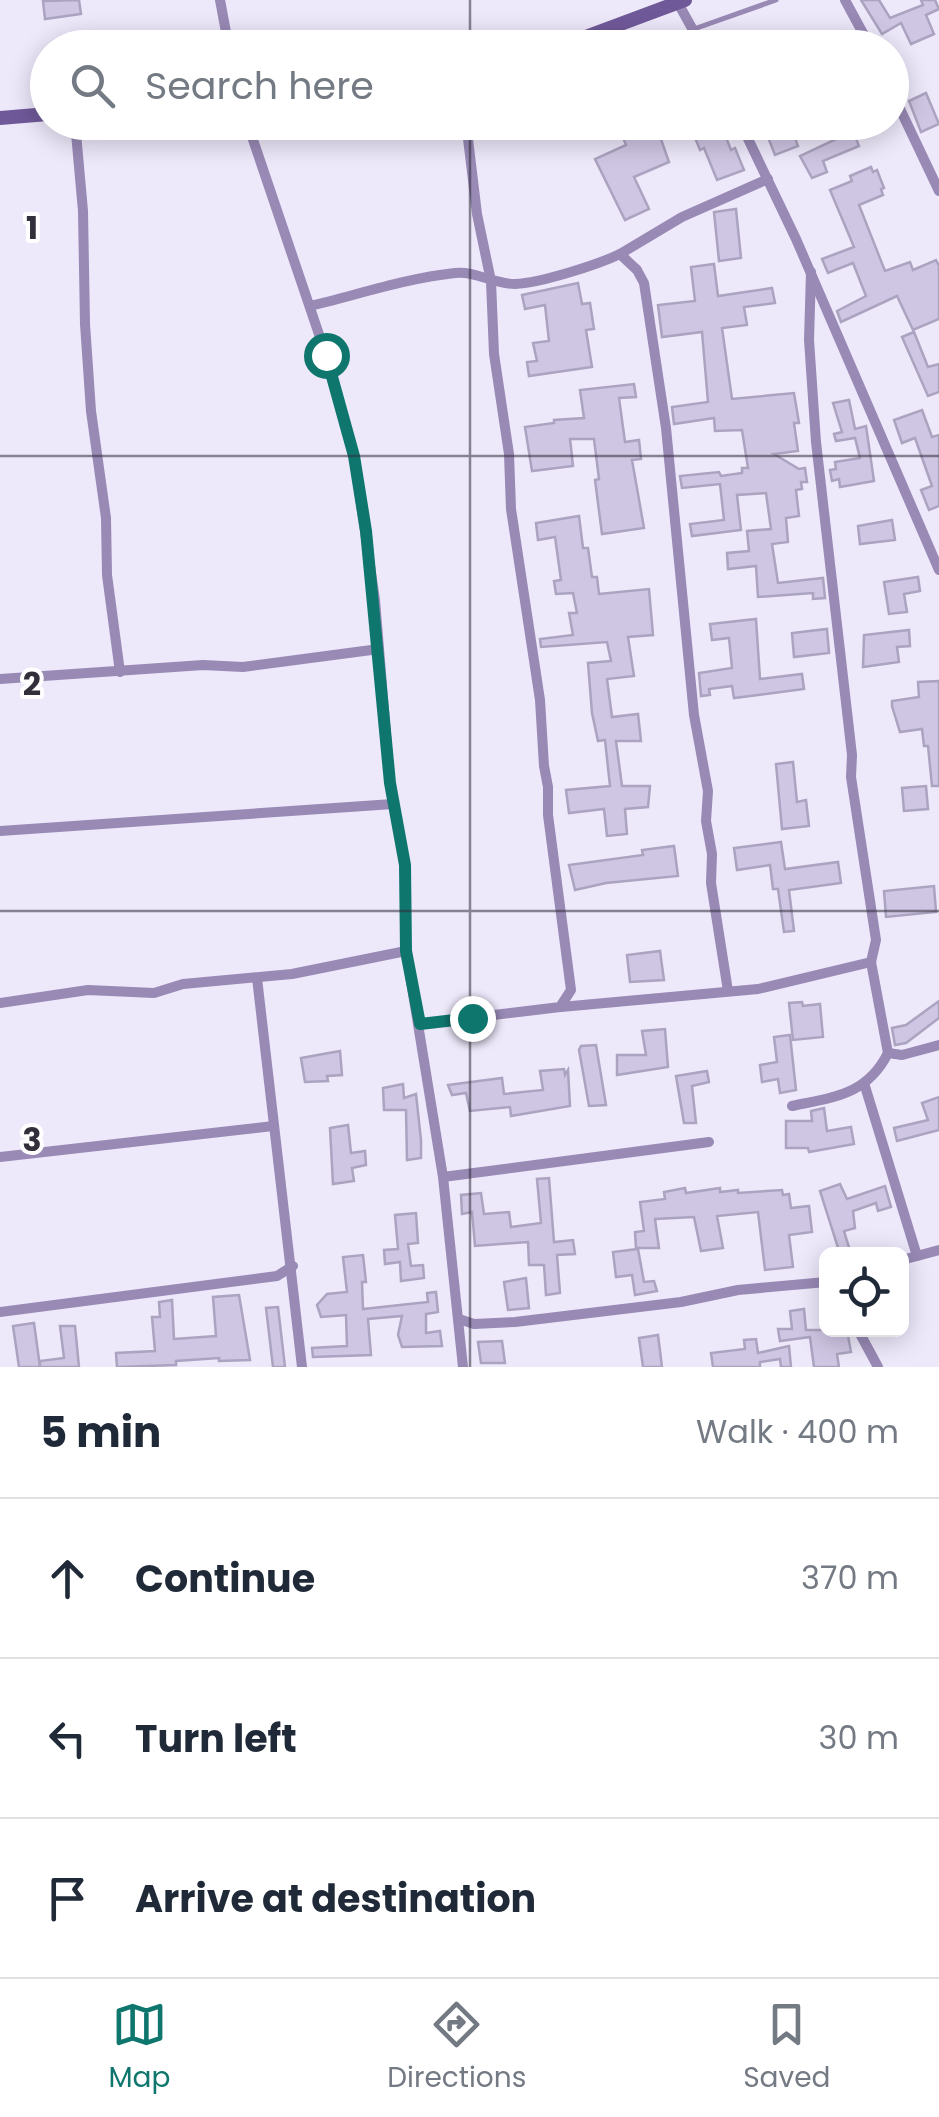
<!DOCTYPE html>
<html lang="en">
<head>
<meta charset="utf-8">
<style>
	body { margin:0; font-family:Poppins,sans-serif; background:#f6f6f7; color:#1f2937 }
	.controls { position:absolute; right:30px; bottom:30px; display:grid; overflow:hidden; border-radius:15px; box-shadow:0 5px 25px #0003 }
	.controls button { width:90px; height:90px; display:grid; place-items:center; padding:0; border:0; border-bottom:2px solid #e0e1e3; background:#fff; color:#1f2937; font:50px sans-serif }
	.stop { position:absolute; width:30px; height:30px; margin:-22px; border:8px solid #0f766e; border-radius:50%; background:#fff }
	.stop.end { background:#0f766e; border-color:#fff; box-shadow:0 2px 10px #0008 }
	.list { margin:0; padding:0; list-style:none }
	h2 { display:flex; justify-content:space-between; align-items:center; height:130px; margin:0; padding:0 40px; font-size:42px }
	h2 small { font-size:32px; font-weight:400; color:#747a83 }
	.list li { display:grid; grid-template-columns:65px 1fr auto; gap:30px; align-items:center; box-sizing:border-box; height:160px; padding:0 40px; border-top:2px solid #e0e1e3 }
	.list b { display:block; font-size:38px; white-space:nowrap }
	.list em { font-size:32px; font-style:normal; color:#747a83 }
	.icon { flex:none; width:55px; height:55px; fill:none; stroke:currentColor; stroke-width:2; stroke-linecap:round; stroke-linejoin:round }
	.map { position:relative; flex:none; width:939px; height:1367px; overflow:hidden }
	.search { position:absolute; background:#fff; box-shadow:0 5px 25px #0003; left:30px; right:30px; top:30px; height:110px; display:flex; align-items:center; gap:25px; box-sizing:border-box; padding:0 35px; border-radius:55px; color:#747a83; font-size:38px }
	.sheet { height:610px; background:#fff }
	nav { display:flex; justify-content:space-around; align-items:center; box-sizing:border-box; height:140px; border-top:2px solid #e0e1e3; background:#fff; font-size:28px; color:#747a83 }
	nav a { display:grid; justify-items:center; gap:5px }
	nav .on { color:#0f766e }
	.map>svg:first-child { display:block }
</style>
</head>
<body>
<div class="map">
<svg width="939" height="1367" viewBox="0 0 939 1367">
	<rect width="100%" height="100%" fill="#ede8fa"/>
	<g fill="#cfc6e3" stroke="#aca3c0" stroke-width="2.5">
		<path d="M 79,0 L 81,14 L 45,19 L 43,1 Z"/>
		<path d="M 861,0 L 879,0 L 890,18 L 923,5 L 921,0 L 935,0 L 939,9 L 926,15 L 934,34 L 911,44 L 901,23 L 882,34 Z"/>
		<path d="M 926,93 L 939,124 L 921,132 L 909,101 Z"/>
		<path d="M 617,122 L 655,122 L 669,162 L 634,177 L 649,209 L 625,220 L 595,159 L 626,145 Z"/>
		<path d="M 706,122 L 720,122 L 731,150 L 735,148 L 744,170 L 717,180 L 704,148 L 700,150 L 691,128 Z"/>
		<path d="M 762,122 L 789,122 L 798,146 L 775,155 Z"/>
		<path d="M 853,131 L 859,146 L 823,161 L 827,172 L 812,178 L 800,156 Z"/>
		<path d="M 871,167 L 873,172 L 877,170 L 884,188 L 881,189 L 883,195 L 859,205 L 885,271 L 910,262 L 913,270 L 936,260 L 939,266 L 939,319 L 913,330 L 897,296 L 841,322 L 837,311 L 866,296 L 853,263 L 828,273 L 822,259 L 854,247 L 830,190 L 852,181 L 850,176 Z"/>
		<path d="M 736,209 L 741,258 L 719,261 L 714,212 Z"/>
		<path d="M 714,264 L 718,296 L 772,288 L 775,303 L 744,307 L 747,325 L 722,328 L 732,399 L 794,393 L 799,423 L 794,423 L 798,451 L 774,454 L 799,469 L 805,468 L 807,482 L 801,482 L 802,489 L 796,490 L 799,516 L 786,518 L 788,542 L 772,544 L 778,583 L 823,578 L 825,598 L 813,599 L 813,593 L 758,597 L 756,566 L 728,569 L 727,553 L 749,551 L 747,531 L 771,529 L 766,493 L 737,495 L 741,530 L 692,536 L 690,524 L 724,520 L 720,484 L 682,488 L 680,476 L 719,472 L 721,476 L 742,473 L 742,468 L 748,468 L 742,430 L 715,431 L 714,418 L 674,424 L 672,407 L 708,402 L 702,332 L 662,337 L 658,305 L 695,301 L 691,267 Z"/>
		<path d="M 578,283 L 582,304 L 590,303 L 594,329 L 586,330 L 592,367 L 529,376 L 527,362 L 537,361 L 533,343 L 549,341 L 545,305 L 525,309 L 522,295 Z"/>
		<path d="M 914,332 L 928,367 L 939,364 L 939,392 L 928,396 L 902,337 Z"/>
		<path d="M 634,384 L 636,397 L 619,398 L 625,442 L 639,440 L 641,459 L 632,460 L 644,528 L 602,534 L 595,480 L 599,479 L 594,439 L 570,439 L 573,466 L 532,471 L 525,427 L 554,423 L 554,420 L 584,418 L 580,390 Z"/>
		<path d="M 849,400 L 855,429 L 866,426 L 874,481 L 840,487 L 839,479 L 832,481 L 830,470 L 836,469 L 835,462 L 860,458 L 855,438 L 836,441 L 834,434 L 842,432 L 833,403 Z"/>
		<path d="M 922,410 L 932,437 L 939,435 L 939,506 L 929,510 L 921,490 L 932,486 L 915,438 L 902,443 L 894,420 Z"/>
		<path d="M 579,516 L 583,548 L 588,548 L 592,577 L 597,577 L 599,594 L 649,589 L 653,635 L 628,637 L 634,676 L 607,679 L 612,717 L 638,714 L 641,741 L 616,741 L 622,786 L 650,786 L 648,807 L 625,809 L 627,834 L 607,836 L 604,809 L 569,813 L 566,790 L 610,786 L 605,740 L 598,741 L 592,713 L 588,663 L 611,661 L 607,642 L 541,647 L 540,639 L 573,635 L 569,613 L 577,613 L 573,593 L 556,594 L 554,581 L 561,580 L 555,537 L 538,540 L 536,523 Z"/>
		<path d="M 892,520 L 895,540 L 860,544 L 858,526 Z"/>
		<path d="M 918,577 L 920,591 L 904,594 L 907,612 L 889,614 L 884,582 Z"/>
		<path d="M 756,619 L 760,679 L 802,674 L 804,689 L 734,698 L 732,686 L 709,689 L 710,695 L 701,696 L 699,673 L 732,668 L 729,638 L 712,640 L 710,624 Z"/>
		<path d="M 827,629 L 829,653 L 794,657 L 792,633 Z"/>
		<path d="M 909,630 L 910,646 L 897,647 L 899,662 L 863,667 L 864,635 Z"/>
		<path d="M 939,681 L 939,786 L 932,786 L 928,746 L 924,746 L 922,729 L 900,732 L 892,706 L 892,701 L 919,697 L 918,682 Z"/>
		<path d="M 793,762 L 797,802 L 806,800 L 809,826 L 782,829 L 776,764 Z"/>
		<path d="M 926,786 L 928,809 L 904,811 L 902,788 Z"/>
		<path d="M 781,842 L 785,869 L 838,862 L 841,883 L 789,890 L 794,931 L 784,932 L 778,889 L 773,889 L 770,865 L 737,870 L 734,848 Z"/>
		<path d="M 674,846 L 678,876 L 606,883 L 575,890 L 569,865 L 643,855 L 642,850 Z"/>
		<path d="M 934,886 L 936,912 L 886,917 L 884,891 Z"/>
		<path d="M 660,951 L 664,980 L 630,982 L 627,955 Z"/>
		<path d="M 939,1001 L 939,1018 L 906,1043 L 895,1045 L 892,1028 L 906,1025 Z"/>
		<path d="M 802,1002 L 803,1006 L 820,1004 L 823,1037 L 793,1040 L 789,1003 Z"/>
		<path d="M 665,1029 L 668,1067 L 617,1075 L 617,1055 L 646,1055 L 642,1031 Z"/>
		<path d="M 790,1035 L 796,1090 L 780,1093 L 778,1079 L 762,1082 L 760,1065 L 777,1062 L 774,1037 Z"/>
		<path d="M 596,1045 L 606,1105 L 589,1106 L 579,1050 L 581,1046 Z"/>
		<path d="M 340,1051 L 342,1075 L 327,1076 L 328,1081 L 305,1082 L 301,1058 Z"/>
		<path d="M 564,1069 L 565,1075 L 568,1070 L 570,1106 L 511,1116 L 510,1107 L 470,1111 L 466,1093 L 452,1095 L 448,1085 L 502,1078 L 504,1094 L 543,1090 L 540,1071 Z"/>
		<path d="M 707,1071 L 709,1082 L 692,1086 L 696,1123 L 684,1123 L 676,1076 Z"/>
		<path d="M 403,1084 L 404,1098 L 416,1094 L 421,1140 L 421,1158 L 407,1160 L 406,1110 L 384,1110 L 383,1088 Z"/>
		<path d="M 939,1097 L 939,1130 L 897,1141 L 894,1128 L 928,1120 L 922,1103 Z"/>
		<path d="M 824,1108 L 827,1131 L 851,1127 L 854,1144 L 809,1152 L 808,1148 L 786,1148 L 786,1121 L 812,1121 L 811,1111 Z"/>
		<path d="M 348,1125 L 351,1153 L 365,1151 L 366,1165 L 352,1168 L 354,1181 L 333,1184 L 330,1128 Z"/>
		<path d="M 549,1178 L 554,1242 L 573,1240 L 575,1254 L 557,1255 L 560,1293 L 546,1295 L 544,1265 L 529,1265 L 528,1242 L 475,1246 L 472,1212 L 462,1214 L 461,1195 L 481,1193 L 484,1214 L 509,1212 L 511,1227 L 541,1223 L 537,1179 Z"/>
		<path d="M 840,1184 L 847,1199 L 885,1186 L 891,1207 L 878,1211 L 876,1203 L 853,1211 L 855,1228 L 844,1231 L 851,1254 L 840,1254 L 820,1191 Z"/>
		<path d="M 685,1188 L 686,1193 L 720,1188 L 720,1192 L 738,1190 L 738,1193 L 782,1190 L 783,1195 L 789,1194 L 791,1208 L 809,1206 L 812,1232 L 789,1235 L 793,1267 L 765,1270 L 758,1212 L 717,1216 L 723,1248 L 701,1251 L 694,1217 L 655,1219 L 659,1248 L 636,1248 L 635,1232 L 644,1231 L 640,1202 L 665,1199 L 664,1192 Z"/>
		<path d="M 416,1213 L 418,1243 L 408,1244 L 411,1266 L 423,1265 L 424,1278 L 401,1281 L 400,1262 L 385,1264 L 384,1250 L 398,1249 L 395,1215 Z"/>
		<path d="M 638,1249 L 644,1282 L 654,1281 L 657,1291 L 635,1295 L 632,1275 L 616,1277 L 613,1252 Z"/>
		<path d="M 363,1255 L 366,1282 L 362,1282 L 363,1309 L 428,1302 L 427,1293 L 436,1292 L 438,1312 L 426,1314 L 426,1333 L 440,1331 L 442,1346 L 402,1347 L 398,1335 L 402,1316 L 368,1319 L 371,1355 L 313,1357 L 312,1348 L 347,1346 L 346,1315 L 321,1317 L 317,1305 L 327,1294 L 347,1292 L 343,1257 Z"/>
		<path d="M 526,1278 L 529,1308 L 508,1310 L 504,1282 Z"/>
		<path d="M 239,1295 L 250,1360 L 219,1361 L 219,1358 L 176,1361 L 176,1365 L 117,1367 L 116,1353 L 155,1351 L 152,1317 L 160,1317 L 159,1302 L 172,1300 L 174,1339 L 216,1336 L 213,1297 Z"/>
		<path d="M 278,1307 L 285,1367 L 273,1367 L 266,1308 Z"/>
		<path d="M 804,1309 L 806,1330 L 847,1330 L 851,1352 L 837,1354 L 839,1367 L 814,1367 L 810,1337 L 780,1341 L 778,1329 L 792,1329 L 790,1311 Z"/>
		<path d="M 34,1323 L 40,1367 L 19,1367 L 13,1326 Z"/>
		<path d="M 60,1326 L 75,1326 L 79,1367 L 40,1367 L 40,1361 L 64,1358 Z"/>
		<path d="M 658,1335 L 662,1367 L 643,1367 L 639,1338 Z"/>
		<path d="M 756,1339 L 758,1353 L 789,1346 L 791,1367 L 781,1367 L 780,1359 L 760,1362 L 760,1367 L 713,1367 L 711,1353 L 745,1349 L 744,1340 Z"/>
		<path d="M 502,1341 L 505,1363 L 481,1363 L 478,1342 Z"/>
	</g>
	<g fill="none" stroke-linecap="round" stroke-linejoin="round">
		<path stroke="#9889b5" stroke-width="5" d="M 694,29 L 776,0"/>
		<g stroke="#9889b5" stroke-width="10">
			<path d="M 220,0 L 229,48"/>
			<path d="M 845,0 L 871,48"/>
			<path d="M 678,3 L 703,48"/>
			<path d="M 892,92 L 939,191"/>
			<path d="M 75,122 L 83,211 L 85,324 L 91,411 L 106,518 L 107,575 L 120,672"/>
			<path d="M 247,122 L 326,355 L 354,456 L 375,600 L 390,783 L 405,865 L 406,951 L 443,1177 L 463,1367"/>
			<path d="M 740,122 L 796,239 L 939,570"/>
			<path d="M 620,254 L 682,217 L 768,179"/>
			<path d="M 310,306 C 357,295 407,278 455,273 C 477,271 493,284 515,284 C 540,283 597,265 620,254 L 637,270 L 644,283 L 666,428 L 694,715 L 708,791 L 706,821 L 712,854 L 711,883 L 728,991"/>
			<path d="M 0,679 L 203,665 L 243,667 L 379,649"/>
			<path d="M 0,831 L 393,804"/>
			<path d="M 871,962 L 888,1053"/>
			<path d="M 257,978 L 302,1367"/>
			<path d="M 0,1003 L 88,990 L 154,993 L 183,984 L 292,974 L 406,951"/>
			<path d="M 561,1007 L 758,989 L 871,962 L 876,940 L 851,777 L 852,755 L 816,442 L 809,340 L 811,272"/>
			<path d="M 420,1024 L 560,1007 L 571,990 L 548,815 L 548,787 L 544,766 L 540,700 L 511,509 L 509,454 L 494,354 L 491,281 L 477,214 L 466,122"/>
			<path d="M 864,1083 L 917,1256"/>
			<path d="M 792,1106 C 834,1097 867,1095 888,1053 L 902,1055 L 939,1045"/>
			<path d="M 0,1157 L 273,1126"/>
			<path d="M 443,1177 L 709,1142"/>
			<path d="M 902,1260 L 939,1250"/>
			<path d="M 0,1312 L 277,1276 L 293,1266"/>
			<path d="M 459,1319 L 474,1324 L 515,1322 L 681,1302 L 738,1290 L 826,1282"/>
			<path d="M 858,1330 L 878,1367"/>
		</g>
		<g stroke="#705999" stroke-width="14">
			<path d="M 556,48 L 685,0"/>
			<path d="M 0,118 L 48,114"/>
		</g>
	</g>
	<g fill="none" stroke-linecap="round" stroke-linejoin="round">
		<path stroke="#0f766e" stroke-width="12" d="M 326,355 L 354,456 L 366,531 L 390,783 L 405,865 L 406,951 L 420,1024 L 472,1018"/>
	</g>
	<path fill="none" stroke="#322e3a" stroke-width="2.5" stroke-opacity="0.55" d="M 470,0 L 470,48M 470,122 L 470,1367M 0,456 L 939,456M 0,911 L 939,911"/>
	<g font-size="32" text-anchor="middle" font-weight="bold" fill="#322e3a" stroke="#fff" stroke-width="8" stroke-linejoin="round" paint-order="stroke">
		<text x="32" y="239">1</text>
		<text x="32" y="695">2</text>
		<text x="32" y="1151">3</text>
	</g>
</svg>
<div class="controls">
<button><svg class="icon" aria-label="locate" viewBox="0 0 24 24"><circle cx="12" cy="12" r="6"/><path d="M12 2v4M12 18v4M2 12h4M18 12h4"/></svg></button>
</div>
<div class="stop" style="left:326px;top:355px"></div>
<div class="stop end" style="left:472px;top:1018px"></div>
<div class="search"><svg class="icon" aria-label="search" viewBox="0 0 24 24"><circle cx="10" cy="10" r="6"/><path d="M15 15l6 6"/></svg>Search here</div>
</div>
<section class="sheet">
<h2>5 min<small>Walk · 400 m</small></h2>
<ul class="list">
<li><svg class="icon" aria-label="ahead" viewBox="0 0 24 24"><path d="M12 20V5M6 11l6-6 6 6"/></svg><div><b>Continue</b></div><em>370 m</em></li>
<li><svg class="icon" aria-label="left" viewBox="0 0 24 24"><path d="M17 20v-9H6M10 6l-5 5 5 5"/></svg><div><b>Turn left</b></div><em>30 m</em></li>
<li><svg class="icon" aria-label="arrive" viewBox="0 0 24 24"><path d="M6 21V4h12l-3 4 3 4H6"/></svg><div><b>Arrive at destination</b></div></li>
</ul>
</section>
<nav>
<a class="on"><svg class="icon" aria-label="map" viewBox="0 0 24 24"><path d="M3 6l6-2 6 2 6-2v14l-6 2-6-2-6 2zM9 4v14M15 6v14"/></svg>Map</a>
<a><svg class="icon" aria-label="directions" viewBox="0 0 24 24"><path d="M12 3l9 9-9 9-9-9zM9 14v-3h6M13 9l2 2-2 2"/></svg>Directions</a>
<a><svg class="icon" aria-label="saved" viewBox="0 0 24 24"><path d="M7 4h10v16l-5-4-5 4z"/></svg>Saved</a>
</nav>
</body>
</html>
